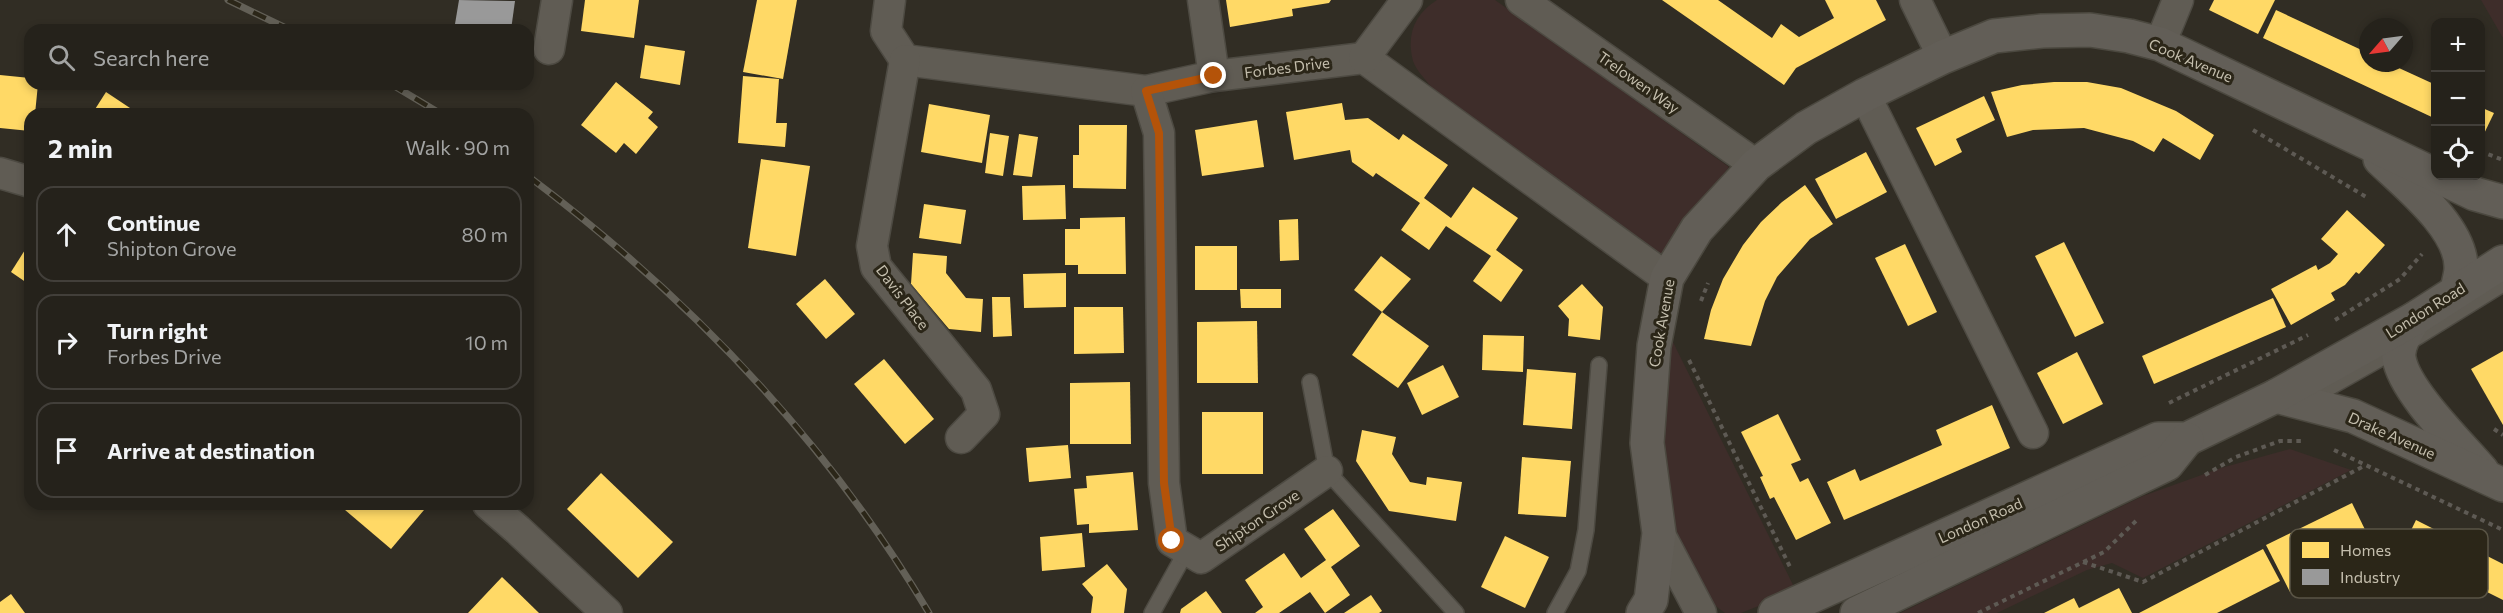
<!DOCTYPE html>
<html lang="en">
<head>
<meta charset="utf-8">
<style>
	body { margin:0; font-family:Commissioner,sans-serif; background:#2d2a24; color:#f1f3f6 }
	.controls { position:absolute; right:18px; top:18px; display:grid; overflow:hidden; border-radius:12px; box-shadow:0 3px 9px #0003 }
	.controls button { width:54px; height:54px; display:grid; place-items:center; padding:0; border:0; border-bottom:2px solid #423f3a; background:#25221b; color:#f1f3f6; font:30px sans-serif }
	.compass { position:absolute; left:2359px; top:18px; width:54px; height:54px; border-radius:50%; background:#25221b; box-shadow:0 3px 9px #0003; rotate:242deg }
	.stop { position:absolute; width:18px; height:18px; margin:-14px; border:4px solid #b45309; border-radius:50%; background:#fff }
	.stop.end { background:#b45309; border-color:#fff; box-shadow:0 2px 6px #0008 }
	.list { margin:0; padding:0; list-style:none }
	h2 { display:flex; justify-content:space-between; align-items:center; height:78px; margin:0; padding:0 24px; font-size:26px }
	h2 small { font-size:20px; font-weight:400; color:#a3a4a3 }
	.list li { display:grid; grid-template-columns:39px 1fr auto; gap:18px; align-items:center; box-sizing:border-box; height:96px; margin:0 12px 12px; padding:0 12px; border:2px solid #423f3a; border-radius:18px }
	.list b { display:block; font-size:22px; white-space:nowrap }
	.list p { margin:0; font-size:20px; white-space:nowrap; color:#a3a4a3 }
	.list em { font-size:20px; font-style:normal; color:#a3a4a3 }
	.icon { flex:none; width:33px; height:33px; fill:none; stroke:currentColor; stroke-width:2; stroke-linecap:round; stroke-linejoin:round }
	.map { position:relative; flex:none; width:2503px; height:613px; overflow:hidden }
	.search { position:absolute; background:#25221b; box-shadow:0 3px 9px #0003; left:24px; top:24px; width:510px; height:66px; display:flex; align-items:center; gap:15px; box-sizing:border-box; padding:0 21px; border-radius:18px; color:#a3a4a3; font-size:22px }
	.panel { position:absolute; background:#25221b; box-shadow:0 3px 9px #0003; left:24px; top:108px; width:510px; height:402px; border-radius:18px }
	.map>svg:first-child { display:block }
</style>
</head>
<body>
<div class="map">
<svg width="2503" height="613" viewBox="0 0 2503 613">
	<rect width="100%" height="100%" fill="#312d24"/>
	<g fill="#3e2d2a">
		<path d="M 1437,0 L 1495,0 L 1729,167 L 1663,257 L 1432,88 C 1426,80 1416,70 1413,61 C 1406,34 1415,14 1437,0 Z"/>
		<path d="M 2481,0 L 2503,0 L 2503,38 Z"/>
		<path d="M 1668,332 L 1796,591 L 1741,613 L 1725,613 L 1709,601 L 1677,533 L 1663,487 L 1660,406 Z"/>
		<path d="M 2290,449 L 2351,470 L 2143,578 L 2112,563 L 2087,570 L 1997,613 L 1900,613 L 2143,496 L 2221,468 Z"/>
	</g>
	<g fill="#ffd966">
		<path d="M 585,0 L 639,0 L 634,38 L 581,31 Z"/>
		<path d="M 757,0 L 797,0 L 783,79 L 743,72 Z"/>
		<path d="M 1226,0 L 1331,0 L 1329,3 L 1292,9 L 1293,16 L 1230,27 Z"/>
		<path d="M 1662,0 L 1718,0 L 1772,38 L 1781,24 L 1799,37 L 1834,18 L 1825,0 L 1876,0 L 1886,20 L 1796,68 L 1784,85 Z"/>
		<path d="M 2214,0 L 2275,0 L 2258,34 L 2209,10 Z"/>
		<path d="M 2276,10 L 2368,53 L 2368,63 L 2388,63 L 2436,85 L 2436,119 L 2263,38 Z"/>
		<path d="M 645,45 L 685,51 L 680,85 L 640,78 Z"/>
		<path d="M 0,75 L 30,78 L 30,84 L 38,84 L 35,114 L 30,114 L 30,131 L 0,128 Z"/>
		<path d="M 743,76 L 779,79 L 776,123 L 787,123 L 785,147 L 738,143 Z"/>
		<path d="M 616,82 L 653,112 L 648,118 L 658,127 L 636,154 L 624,143 L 616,153 L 581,125 Z"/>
		<path d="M 2054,82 L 2087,82 L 2121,88 L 2176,111 L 2214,135 L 2200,160 L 2163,138 L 2154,152 L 2133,141 L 2084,128 L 2033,130 L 2007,137 L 1991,92 L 2022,85 Z"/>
		<path d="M 106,92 L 130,108 L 126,114 L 92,114 Z"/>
		<path d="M 1984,96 L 1995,120 L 1956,139 L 1962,152 L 1935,166 L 1916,128 Z"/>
		<path d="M 1342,103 L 1345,120 L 1368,118 L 1399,140 L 1403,134 L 1448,165 L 1424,198 L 1451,218 L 1473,187 L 1518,218 L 1496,250 L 1523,270 L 1501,302 L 1473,281 L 1491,256 L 1446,226 L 1429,250 L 1401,230 L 1420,203 L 1376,173 L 1373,177 L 1352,162 L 1350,150 L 1294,160 L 1286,112 Z"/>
		<path d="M 929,104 L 990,115 L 982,163 L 921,152 Z"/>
		<path d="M 2480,107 L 2494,113 L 2480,142 Z"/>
		<path d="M 1257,120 L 1264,167 L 1202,176 L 1195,130 Z"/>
		<path d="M 1079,125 L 1127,125 L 1126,189 L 1073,188 L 1073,155 L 1079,155 Z"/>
		<path d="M 990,133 L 1009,136 L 1003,176 L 985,173 Z"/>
		<path d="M 1019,134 L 1038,137 L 1032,177 L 1013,175 Z"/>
		<path d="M 1866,152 L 1887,192 L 1836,219 L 1815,179 Z"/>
		<path d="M 761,159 L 810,166 L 796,256 L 748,248 Z"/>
		<path d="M 1065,185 L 1066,219 L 1023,220 L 1022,186 Z"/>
		<path d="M 1805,185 L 1833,224 L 1810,239 L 1777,277 L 1765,301 L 1751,346 L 1704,339 L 1711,310 L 1723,279 L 1743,245 L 1761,222 L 1782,202 Z"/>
		<path d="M 924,204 L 966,210 L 961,244 L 919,238 Z"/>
		<path d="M 2347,210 L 2385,245 L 2359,274 L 2356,272 L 2345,285 L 2331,293 L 2335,300 L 2291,325 L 2271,289 L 2316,265 L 2318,270 L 2330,263 L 2338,254 L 2321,239 Z"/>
		<path d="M 1125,217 L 1126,274 L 1078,274 L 1078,265 L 1065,265 L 1065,229 L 1080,229 L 1080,218 Z"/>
		<path d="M 1298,219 L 1299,260 L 1280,261 L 1279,220 Z"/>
		<path d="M 30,242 L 30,285 L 11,272 Z"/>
		<path d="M 2064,242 L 2104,323 L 2075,337 L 2035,256 Z"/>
		<path d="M 1905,244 L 1937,312 L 1908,326 L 1875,258 Z"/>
		<rect x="1195" y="246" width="42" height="44"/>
		<path d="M 913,253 L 947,256 L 946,273 L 966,298 L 983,299 L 981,332 L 949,329 L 911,284 Z"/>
		<path d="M 1381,256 L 1411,279 L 1382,312 L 1354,290 Z"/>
		<path d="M 1066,273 L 1066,307 L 1024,308 L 1023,274 Z"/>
		<path d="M 825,279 L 855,314 L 826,339 L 796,304 Z"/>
		<path d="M 1582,284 L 1603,307 L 1600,340 L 1568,336 L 1569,319 L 1558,306 Z"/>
		<path d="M 1240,289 L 1281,289 L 1281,308 L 1241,308 Z"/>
		<path d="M 992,297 L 1010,297 L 1012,336 L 993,337 Z"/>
		<path d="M 2273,298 L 2286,327 L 2154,384 L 2142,356 Z"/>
		<path d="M 1074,307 L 1123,307 L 1124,353 L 1074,354 Z"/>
		<path d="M 1382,312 L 1429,346 L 1398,388 L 1352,355 Z"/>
		<path d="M 1257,321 L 1258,383 L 1197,383 L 1197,322 Z"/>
		<path d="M 1483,335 L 1524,336 L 1523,372 L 1482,370 Z"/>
		<path d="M 2503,351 L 2503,425 L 2471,369 Z"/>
		<path d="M 2077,352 L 2103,404 L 2063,424 L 2037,373 Z"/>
		<path d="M 884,359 L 934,419 L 905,444 L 854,384 Z"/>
		<path d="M 1443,365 L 1459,397 L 1422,415 L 1407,383 Z"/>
		<path d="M 1527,369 L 1576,373 L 1572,429 L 1523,425 Z"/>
		<path d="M 1130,382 L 1131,444 L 1070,444 L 1070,383 Z"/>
		<path d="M 1992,405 L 2010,448 L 1844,520 L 1827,482 L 1855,469 L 1860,481 L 1942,445 L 1936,430 Z"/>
		<rect x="1202" y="412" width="61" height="62"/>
		<path d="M 1778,414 L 1801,460 L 1791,464 L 1800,482 L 1808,478 L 1831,523 L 1796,540 L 1774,497 L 1770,499 L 1760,477 L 1763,476 L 1741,432 Z"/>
		<path d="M 1362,430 L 1396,437 L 1392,454 L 1410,482 L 1426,485 L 1427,477 L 1462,482 L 1456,521 L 1389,511 L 1356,461 Z"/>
		<path d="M 1068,445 L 1071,478 L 1029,482 L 1026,448 Z"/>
		<path d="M 1522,457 L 1571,461 L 1566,517 L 1518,514 Z"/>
		<path d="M 1133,472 L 1138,530 L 1089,533 L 1089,524 L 1077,525 L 1074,489 L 1087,488 L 1086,476 Z"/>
		<path d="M 601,473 L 673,542 L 638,578 L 567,509 Z"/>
		<path d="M 2352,503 L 2375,550 L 2290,592 L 2266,545 Z"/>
		<path d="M 338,504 L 416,504 L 424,510 L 391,549 Z"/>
		<path d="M 1333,509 L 1360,546 L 1331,567 L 1350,595 L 1325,613 L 1310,592 L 1279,613 L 1255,613 L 1263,607 L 1245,580 L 1284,553 L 1301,578 L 1326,560 L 1304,529 Z"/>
		<path d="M 2416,520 L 2503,564 L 2503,600 L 2435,566 L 2428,579 L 2395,563 Z"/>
		<path d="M 1082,533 L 1085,567 L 1042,571 L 1040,537 Z"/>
		<path d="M 1505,536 L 1549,557 L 1525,608 L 1481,587 Z"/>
		<path d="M 2263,549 L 2280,581 L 2217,613 L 2139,613 Z"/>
		<path d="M 1107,564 L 1127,589 L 1124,613 L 1091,613 L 1093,597 L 1082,584 Z"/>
		<path d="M 502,577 L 539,613 L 468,613 Z"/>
		<path d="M 2119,588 L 2132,613 L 2044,613 L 2074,598 L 2079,608 Z"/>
		<path d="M 1206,591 L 1222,613 L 1180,613 L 1181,609 Z"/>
		<path d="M 11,594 L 25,613 L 0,613 L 0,602 Z"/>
		<path d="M 1371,595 L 1382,611 L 1379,613 L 1344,613 Z"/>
	</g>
	<path fill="#999" d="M 459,0 L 515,1 L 511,30 L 454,30 Z"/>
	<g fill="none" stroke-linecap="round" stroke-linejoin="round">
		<defs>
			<g id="lane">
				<path d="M 1310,382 L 1327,471 L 1456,613"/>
				<path d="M 2304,402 L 2401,347 L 2503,284"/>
				<path d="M 1152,613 L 1187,550"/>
				<path d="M 1555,613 L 1578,571 L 1586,530 L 1599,365"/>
			</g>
			<g id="street">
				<path d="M 890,0 L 886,31 L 905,60 L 1146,91 L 1214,76 L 1364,58 L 1667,278"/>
				<path d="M 1203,0 L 1214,76"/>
				<path d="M 1521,0 L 1756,165"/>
				<path d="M 1915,0 L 1943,57"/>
				<path d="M 2160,44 L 2178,0"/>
				<path d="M 549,49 L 557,0"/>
				<path d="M 1364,58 L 1407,0"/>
				<path d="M 905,60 L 872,246 L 876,267 L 976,390 L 984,414 L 961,438"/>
				<path d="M 1146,91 L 1159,133 L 1164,483 L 1172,541 L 1201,558 L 1327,471"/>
				<path d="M 1865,95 L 2033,433"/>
				<path d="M 0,173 L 30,182"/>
				<path d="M 488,504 L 518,530 L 607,613"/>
				<path d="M 1659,533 L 1701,613"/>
			</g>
			<g id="primary">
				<path d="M 2380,159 C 2406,184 2462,228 2461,268 C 2461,275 2458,283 2457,291"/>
				<path d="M 2414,319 C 2408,330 2397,344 2399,358 C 2404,391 2460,445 2482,471"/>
				<path d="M 2276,396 L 2353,416 L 2503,485"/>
				<path d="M 1643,613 L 1651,600 L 1659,533 L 1647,443 L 1654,346 L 1667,278 L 1697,229 L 1756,165 L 1806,128 L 1865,95 L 1943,57 L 1994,36 L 2042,31 L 2090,30 L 2129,36 L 2160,44 L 2475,194 L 2503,202"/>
				<path d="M 1775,613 L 2158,439 L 2187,439 L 2276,396 L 2414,319 L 2503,262"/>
				<path d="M 1857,613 L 2167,464 L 2187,439"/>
			</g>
		</defs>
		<use href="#lane" stroke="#4d4a42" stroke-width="18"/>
		<use href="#street" stroke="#4d4a42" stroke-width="33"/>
		<use href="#primary" stroke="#4b483f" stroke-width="36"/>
		<g stroke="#5e5a54" stroke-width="4" stroke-dasharray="4.5 4.5" stroke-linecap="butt">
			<path d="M 2253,130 L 2368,198"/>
			<path d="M 2480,151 L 2503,160"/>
			<path d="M 1701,301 L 1708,283"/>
			<path d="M 2335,320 L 2400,279 L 2422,254"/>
			<path d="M 1689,360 L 1791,569"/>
			<path d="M 2169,403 L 2308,335"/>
			<path d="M 2494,429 L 2503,435"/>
			<path d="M 2334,450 L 2503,530"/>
			<path d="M 2205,475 L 2236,457 L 2280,441 L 2304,441"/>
			<path d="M 2083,562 L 2143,582 L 2364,466"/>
			<path d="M 1978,613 L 2104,552 L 2139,518"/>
		</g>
		<use href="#lane" stroke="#605c54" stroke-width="15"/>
		<use href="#street" stroke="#605c54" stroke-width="30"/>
		<use href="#primary" stroke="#625e57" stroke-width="33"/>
		<defs>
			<g id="rail">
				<path d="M 228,0 L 290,30"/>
				<path d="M 391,84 L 441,114"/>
				<path d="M 528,176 C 689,297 826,439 929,613"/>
			</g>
		</defs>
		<use href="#rail" stroke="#636057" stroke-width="7"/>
		<use href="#rail" stroke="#2b2618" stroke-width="4.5" stroke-dasharray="14" stroke-linecap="butt"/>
	</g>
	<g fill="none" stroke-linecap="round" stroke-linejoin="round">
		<path stroke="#b45309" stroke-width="8" d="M 1172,541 L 1164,483 L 1159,133 L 1146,91 L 1214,76"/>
	</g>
	<g text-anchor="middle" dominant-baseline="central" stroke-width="6" stroke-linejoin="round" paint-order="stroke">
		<g font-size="15" fill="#c4bead" stroke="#2b2618">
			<text transform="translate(2191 60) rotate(23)">Cook Avenue</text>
			<text transform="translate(1287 67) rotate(-7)">Forbes Drive</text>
			<text transform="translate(1639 82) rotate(35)">Trelowen Way</text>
			<text transform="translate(903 297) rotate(53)">Davis Place</text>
			<text transform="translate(2425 310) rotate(-32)">London Road</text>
			<text transform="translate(1661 323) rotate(-80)">Cook Avenue</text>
			<text transform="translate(2392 435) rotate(24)">Drake Avenue</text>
			<text transform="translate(1257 520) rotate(-34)">Shipton Grove</text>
			<text transform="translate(1980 520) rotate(-24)">London Road</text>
		</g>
	</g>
	<rect x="2290" y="529" width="198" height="69" rx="9" fill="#2b2618" stroke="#595445" stroke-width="1.5"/>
	<rect x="2302" y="542" width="27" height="16" fill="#ffd966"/>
	<rect x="2302" y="569" width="27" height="16" fill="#999"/>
	<g font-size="16" fill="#c4bead">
		<text x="2340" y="556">Homes</text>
		<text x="2340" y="583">Industry</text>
	</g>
</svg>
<div class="controls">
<button>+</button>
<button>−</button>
<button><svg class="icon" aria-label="locate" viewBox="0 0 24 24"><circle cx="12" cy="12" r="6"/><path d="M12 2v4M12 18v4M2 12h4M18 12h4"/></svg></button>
</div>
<svg class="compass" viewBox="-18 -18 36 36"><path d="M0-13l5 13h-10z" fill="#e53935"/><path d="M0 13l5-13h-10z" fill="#a3a4a3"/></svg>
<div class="stop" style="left:1172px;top:541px"></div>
<div class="stop end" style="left:1214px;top:76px"></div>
<div class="search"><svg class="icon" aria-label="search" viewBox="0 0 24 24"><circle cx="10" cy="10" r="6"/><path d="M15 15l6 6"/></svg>Search here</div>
<section class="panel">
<h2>2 min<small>Walk · 90 m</small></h2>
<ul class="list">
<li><svg class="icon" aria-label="ahead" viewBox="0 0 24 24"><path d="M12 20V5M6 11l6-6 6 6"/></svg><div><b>Continue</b><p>Shipton Grove</p></div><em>80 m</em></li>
<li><svg class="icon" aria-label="right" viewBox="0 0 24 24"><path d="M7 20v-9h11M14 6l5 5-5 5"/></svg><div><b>Turn right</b><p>Forbes Drive</p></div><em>10 m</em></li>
<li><svg class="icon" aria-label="arrive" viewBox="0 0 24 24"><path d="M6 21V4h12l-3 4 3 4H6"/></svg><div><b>Arrive at destination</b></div></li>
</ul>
</section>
</div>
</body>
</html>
